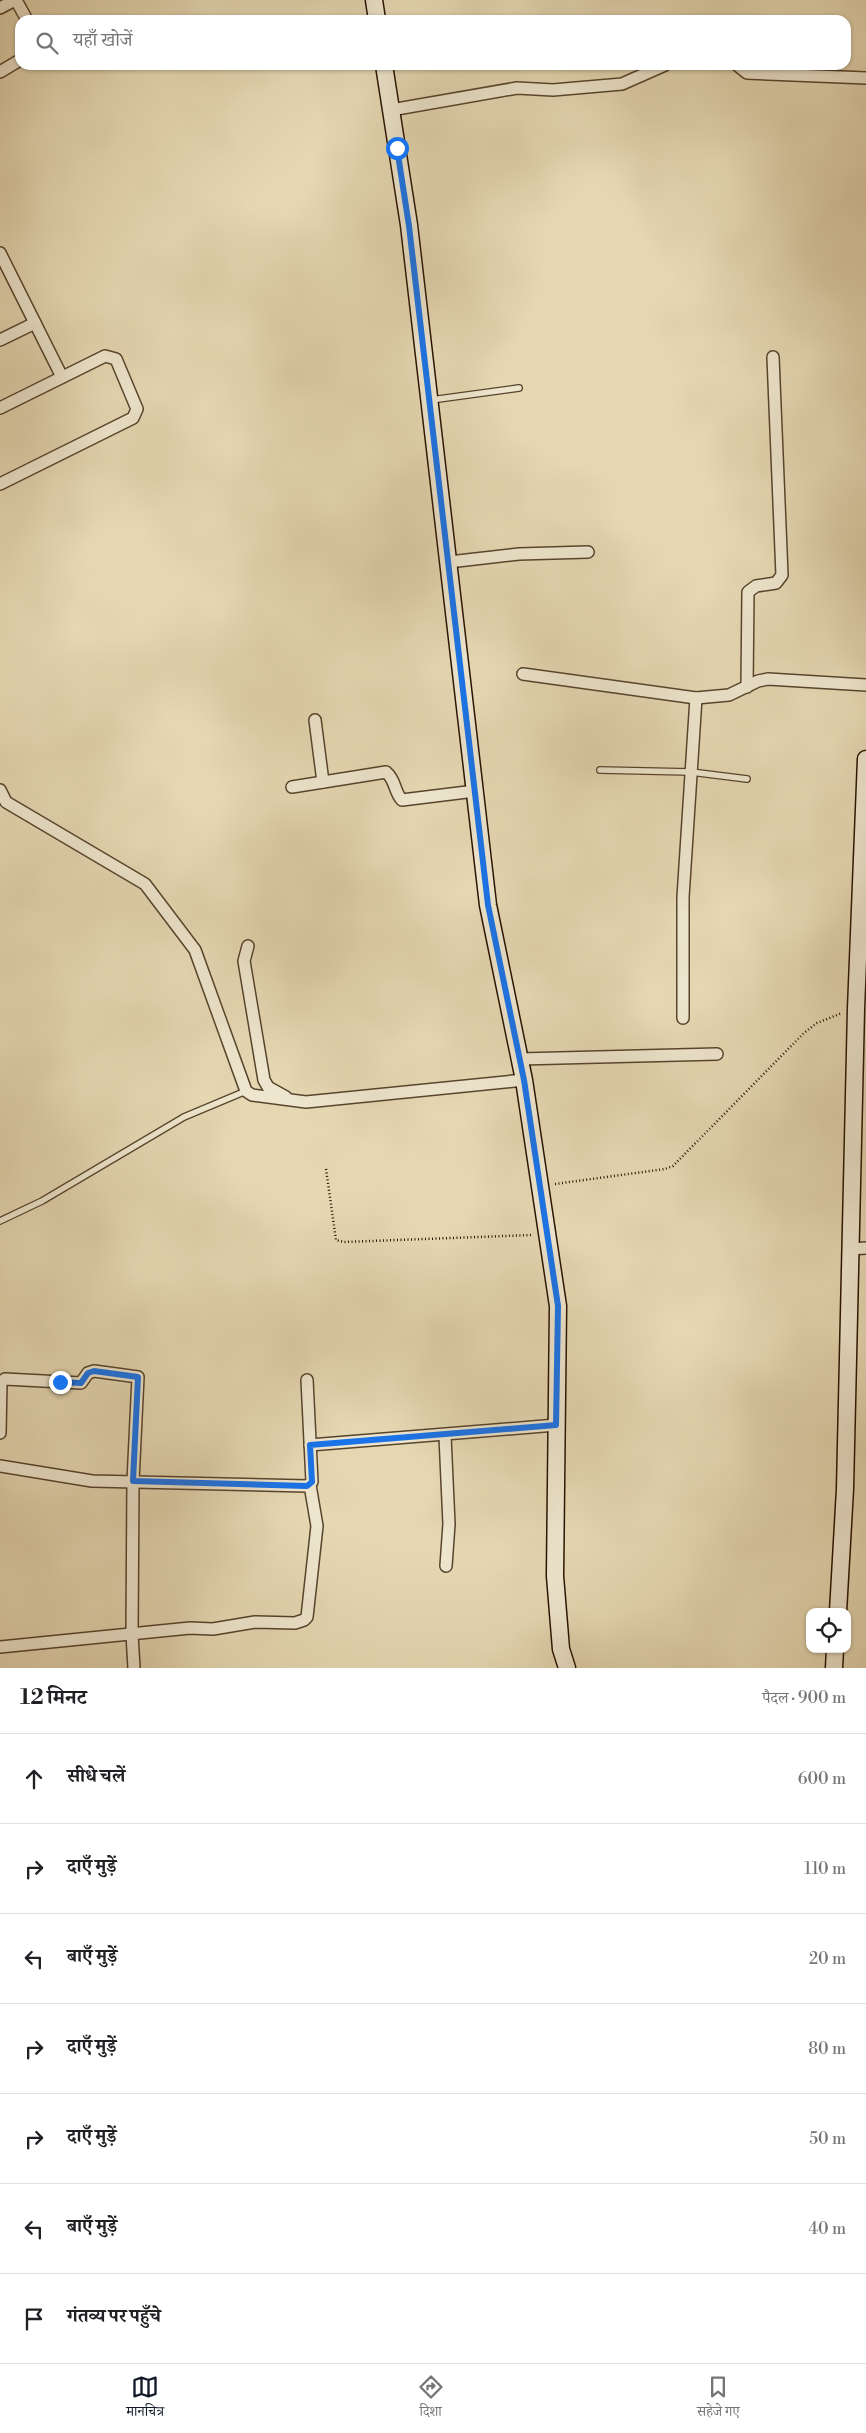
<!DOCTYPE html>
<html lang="hi">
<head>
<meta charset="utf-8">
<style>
	body { margin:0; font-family:"Libre Bodoni","Noto Serif Devanagari",serif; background:#f2f2f2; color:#202124 }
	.controls { position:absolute; right:15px; bottom:15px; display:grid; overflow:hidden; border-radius:10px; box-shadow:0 1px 4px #0004 }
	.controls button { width:45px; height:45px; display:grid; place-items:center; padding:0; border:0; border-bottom:1px solid #e0e0e0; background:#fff; color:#202124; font:25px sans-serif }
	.stop { position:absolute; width:15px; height:15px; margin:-11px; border:4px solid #1a73e8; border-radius:50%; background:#fff }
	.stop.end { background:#1a73e8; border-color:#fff; box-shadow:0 1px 5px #0008 }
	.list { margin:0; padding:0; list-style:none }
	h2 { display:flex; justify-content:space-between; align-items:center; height:65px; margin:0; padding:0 20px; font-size:21px }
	h2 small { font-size:16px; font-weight:400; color:#757577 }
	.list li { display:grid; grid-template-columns:32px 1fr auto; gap:15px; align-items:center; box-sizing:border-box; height:90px; padding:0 20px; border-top:1px solid #e0e0e0 }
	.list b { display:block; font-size:19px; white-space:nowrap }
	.list em { font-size:16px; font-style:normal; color:#757577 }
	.icon { flex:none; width:28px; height:28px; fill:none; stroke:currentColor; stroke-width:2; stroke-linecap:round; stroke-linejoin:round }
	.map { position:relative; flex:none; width:866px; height:1668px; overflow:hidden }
	.search { position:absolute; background:#fff; box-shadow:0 1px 4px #0004; left:15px; right:15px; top:15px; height:55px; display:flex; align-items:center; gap:12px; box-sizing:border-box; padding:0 18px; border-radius:15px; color:#757577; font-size:19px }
	.sheet { height:695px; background:#fff }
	nav { display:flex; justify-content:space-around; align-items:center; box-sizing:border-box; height:70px; border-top:1px solid #e0e0e0; background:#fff; font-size:14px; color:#757577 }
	nav a { display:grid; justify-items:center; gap:2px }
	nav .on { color:#111827 }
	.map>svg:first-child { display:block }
</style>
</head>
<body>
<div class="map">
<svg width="866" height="1668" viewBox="0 0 866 1668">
	<rect width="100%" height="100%" fill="#e4d7b2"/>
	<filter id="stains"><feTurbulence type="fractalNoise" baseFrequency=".004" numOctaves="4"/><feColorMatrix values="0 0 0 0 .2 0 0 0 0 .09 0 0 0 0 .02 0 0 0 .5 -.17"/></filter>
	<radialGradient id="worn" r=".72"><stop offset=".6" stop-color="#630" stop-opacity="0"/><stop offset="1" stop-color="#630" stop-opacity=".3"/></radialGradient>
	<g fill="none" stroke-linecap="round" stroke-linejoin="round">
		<defs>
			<g id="lane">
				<path d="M 431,400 L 519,388"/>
				<path d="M 600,770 L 691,772 L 747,779"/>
				<path d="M 0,1221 L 42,1201 L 184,1117 L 246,1091"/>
			</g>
			<g id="street">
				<path d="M 16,0 L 27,20"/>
				<path d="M 0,8 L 15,0"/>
				<path d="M 737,65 L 747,73 L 866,78"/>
				<path d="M 0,72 L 20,60"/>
				<path d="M 391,110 L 517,88 L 553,90 L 622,84 L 665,65"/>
				<path d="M 0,253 L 62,377"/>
				<path d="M 0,340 L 35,323"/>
				<path d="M 0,408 L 105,356 L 116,359 L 137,409 L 133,418 L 0,484"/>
				<path d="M 449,562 L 519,554 L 588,552"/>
				<path d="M 523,674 L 696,698 L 729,695 L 758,681 L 768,679 L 866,685"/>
				<path d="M 747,687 L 748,592 L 756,586 L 776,583 L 782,575 L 773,357"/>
				<path d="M 315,720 L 323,782"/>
				<path d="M 292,787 L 386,772 C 396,780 394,792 402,800 L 475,791"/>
				<path d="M 0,790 L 6,802 L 145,884 L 195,950 L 246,1091 L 252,1095 L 306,1102 L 524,1080"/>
				<path d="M 248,946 L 244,961 L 264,1080 L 268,1087 L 286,1097"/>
				<path d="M 683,1018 L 683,897 L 696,698"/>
				<path d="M 520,1059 L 717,1054"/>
				<path d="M 850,1249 L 866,1248"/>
				<path d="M 0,1433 L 1,1382 L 5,1379 L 81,1383 L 88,1373 L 94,1371 L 138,1377 L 133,1481 L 132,1634 L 134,1668"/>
				<path d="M 445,1436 L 449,1524 L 446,1566"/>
				<path d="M 310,1445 L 556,1425"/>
				<path d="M 0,1466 L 92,1481 L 307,1486 L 312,1482 L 307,1380"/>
				<path d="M 0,1647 L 190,1628 L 213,1629 L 255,1622 L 295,1623 L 304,1620 L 307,1617 L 317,1526 L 310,1485"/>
			</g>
			<g id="secondary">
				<path d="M 374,0 L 377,20"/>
				<path d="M 384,65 L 409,225 L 488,905 L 524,1080 L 558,1306 L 555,1576 L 561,1649 L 567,1668"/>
				<path d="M 838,1612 L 845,1489 L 856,1009 L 866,759"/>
				<path d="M 834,1668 L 835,1649"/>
			</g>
		</defs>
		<use href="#lane" stroke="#58442c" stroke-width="8"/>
		<use href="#street" stroke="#58442c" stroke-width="14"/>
		<use href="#secondary" stroke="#2a1300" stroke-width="19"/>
		<g stroke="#2a1300" stroke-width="2.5" stroke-dasharray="1 2.5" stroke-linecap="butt">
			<path d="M 326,1169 L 336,1240 L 344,1242 L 532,1235"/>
			<path d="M 555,1184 L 665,1169 L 673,1166 L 804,1033 L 817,1023 L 842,1013"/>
		</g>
		<use href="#lane" stroke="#ede5cd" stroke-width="5.5"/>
		<use href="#street" stroke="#ede5cd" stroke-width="11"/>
		<use href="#secondary" stroke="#ede5cd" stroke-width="16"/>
	</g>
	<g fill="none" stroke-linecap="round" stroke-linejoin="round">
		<path stroke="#1a73e8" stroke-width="6" d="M 60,1382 L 81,1383 L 88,1373 L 94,1371 L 138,1377 L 133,1481 L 307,1486 L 312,1482 L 310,1445 L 556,1425 L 558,1306 L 524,1080 L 488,905 L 409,226 L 397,148"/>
	</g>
	<rect width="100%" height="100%" filter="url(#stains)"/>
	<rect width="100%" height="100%" fill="url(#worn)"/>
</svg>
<div class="controls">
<button><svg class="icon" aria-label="locate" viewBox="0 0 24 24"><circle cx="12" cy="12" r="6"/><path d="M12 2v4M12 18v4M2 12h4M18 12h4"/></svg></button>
</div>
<div class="stop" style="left:397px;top:148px"></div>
<div class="stop end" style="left:60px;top:1382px"></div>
<div class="search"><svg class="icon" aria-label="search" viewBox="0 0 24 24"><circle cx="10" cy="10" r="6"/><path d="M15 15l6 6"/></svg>यहाँ खोजें</div>
</div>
<section class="sheet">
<h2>12 मिनट<small>पैदल · 900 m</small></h2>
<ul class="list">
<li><svg class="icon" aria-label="ahead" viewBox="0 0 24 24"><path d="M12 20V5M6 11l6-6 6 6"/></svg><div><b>सीधे चलें</b></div><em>600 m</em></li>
<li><svg class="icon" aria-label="right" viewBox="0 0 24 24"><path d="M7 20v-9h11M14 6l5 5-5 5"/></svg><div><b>दाएँ मुड़ें</b></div><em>110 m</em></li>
<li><svg class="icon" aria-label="left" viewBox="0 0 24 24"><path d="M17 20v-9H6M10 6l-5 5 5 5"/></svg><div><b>बाएँ मुड़ें</b></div><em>20 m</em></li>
<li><svg class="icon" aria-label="right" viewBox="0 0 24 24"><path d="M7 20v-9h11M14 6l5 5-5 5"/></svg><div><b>दाएँ मुड़ें</b></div><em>80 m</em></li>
<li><svg class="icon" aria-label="right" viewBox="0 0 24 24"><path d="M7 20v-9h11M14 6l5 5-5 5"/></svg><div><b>दाएँ मुड़ें</b></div><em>50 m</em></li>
<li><svg class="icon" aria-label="left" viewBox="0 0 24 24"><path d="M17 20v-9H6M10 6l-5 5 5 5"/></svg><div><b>बाएँ मुड़ें</b></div><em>40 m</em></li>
<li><svg class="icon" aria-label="arrive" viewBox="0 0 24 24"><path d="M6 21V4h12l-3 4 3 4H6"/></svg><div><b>गंतव्य पर पहुँचे</b></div></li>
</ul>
</section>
<nav>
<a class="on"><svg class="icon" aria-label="map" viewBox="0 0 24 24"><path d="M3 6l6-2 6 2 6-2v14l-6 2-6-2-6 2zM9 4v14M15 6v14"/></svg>मानचित्र</a>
<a><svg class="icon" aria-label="directions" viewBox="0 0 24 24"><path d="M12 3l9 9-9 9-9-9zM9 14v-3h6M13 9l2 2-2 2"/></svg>दिशा</a>
<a><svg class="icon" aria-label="saved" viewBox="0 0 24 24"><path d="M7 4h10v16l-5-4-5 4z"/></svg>सहेजे गए</a>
</nav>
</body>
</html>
